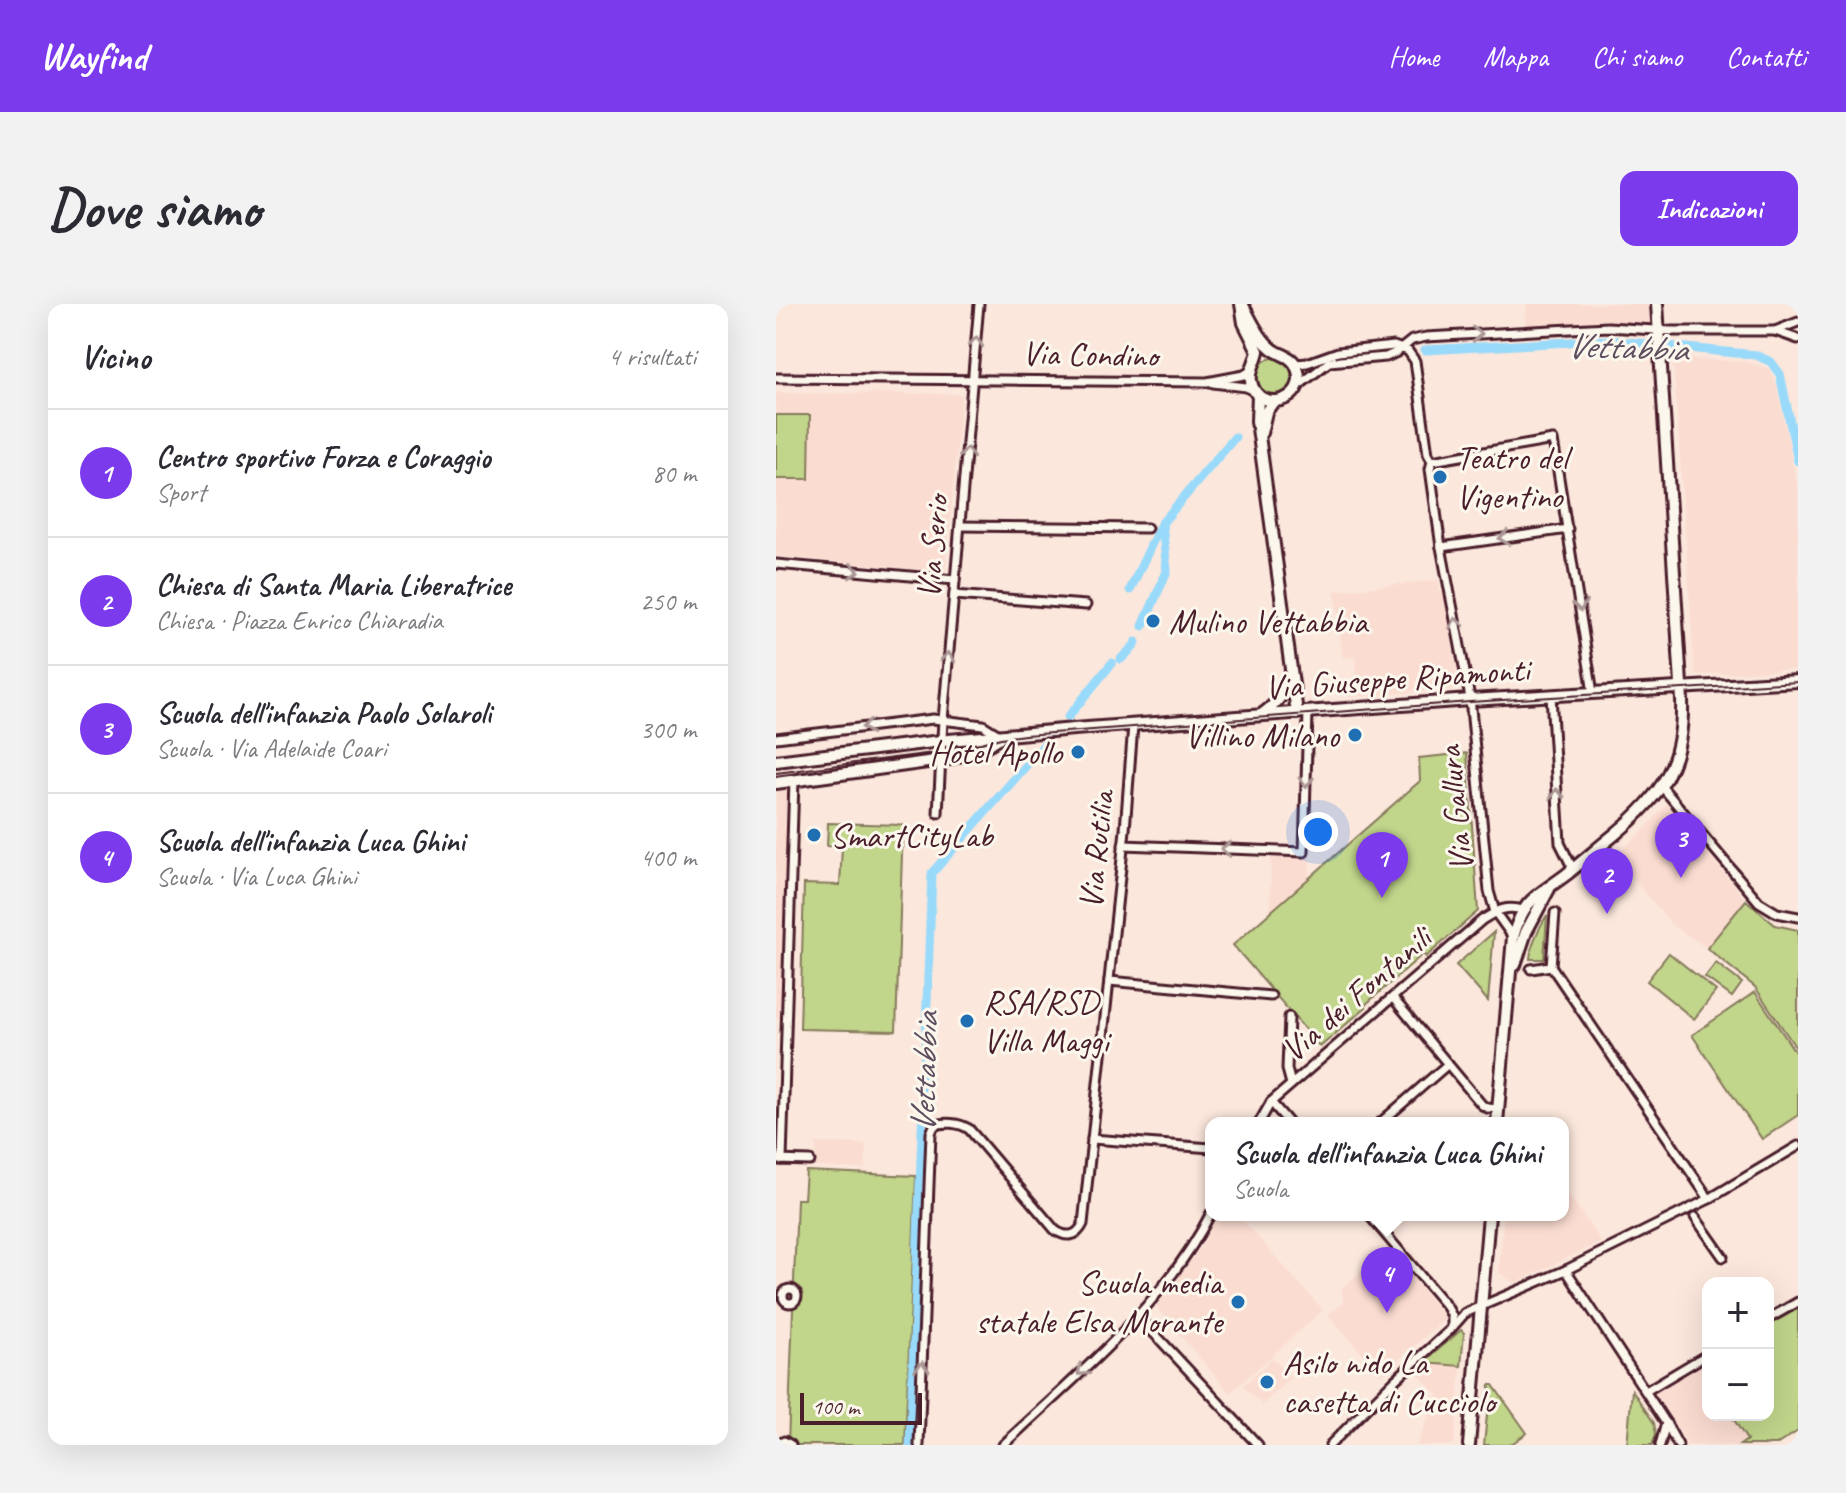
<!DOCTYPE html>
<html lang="it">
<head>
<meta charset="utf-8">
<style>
	body { margin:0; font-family:Caveat,sans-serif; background:#f2f2f3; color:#2b2b33 }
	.controls { position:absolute; right:24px; bottom:24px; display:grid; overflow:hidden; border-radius:16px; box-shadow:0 8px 32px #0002 }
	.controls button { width:72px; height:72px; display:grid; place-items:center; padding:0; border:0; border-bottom:2px solid #e1e1e2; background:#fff; color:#2b2b33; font:40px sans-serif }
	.scale { position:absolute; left:24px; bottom:20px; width:122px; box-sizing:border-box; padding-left:8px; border:4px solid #4a1f2b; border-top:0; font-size:22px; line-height:28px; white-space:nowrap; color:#4a1f2b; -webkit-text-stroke:6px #fbf7ec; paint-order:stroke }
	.you { position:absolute; left:542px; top:528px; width:28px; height:28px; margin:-20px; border:6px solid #fff; border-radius:50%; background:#1a73e8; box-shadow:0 0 0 12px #1a73e833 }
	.badge { display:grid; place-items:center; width:52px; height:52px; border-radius:50%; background:#7c3aed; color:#fff; font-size:26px; font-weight:700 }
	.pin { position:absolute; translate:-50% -66px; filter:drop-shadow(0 2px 4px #0008) }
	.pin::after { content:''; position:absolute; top:42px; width:28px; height:24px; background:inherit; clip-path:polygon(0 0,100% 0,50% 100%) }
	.popup { position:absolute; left:429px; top:813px; width:364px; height:104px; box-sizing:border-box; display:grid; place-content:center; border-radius:16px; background:#fff; filter:drop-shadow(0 2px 6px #0005); font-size:26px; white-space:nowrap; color:#7c7c81 }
	.popup b { font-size:30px; color:#2b2b33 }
	.popup::after { content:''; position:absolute; left:50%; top:100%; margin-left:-16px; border:16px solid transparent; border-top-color:#fff }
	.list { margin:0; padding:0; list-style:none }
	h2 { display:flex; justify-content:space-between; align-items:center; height:104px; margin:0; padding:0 32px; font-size:34px }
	h2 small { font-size:26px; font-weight:400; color:#7c7c81 }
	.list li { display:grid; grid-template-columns:52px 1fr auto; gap:24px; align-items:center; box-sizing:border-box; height:128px; padding:0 32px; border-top:2px solid #e1e1e2 }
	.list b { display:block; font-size:30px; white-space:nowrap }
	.list p { margin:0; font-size:26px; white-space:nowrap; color:#7c7c81 }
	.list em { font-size:26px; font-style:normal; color:#7c7c81 }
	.map { position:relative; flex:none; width:1022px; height:1141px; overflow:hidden; border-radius:16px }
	header { display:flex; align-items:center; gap:48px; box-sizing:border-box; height:112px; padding:0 40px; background:#7c3aed; color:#fff }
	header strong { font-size:38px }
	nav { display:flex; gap:44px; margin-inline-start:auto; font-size:28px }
	.intro { display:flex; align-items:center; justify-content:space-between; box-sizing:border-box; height:192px; padding:0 48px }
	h1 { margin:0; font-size:56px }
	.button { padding:20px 36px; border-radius:16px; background:#7c3aed; color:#fff; font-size:28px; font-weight:700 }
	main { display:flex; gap:48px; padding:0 48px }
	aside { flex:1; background:#fff; border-radius:16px; box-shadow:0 8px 32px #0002 }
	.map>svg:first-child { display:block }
</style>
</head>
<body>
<header>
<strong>Wayfind</strong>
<nav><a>Home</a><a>Mappa</a><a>Chi siamo</a><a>Contatti</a></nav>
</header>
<div class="intro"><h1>Dove siamo</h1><a class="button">Indicazioni</a></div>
<main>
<aside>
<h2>Vicino<small>4 risultati</small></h2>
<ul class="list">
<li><span class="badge">1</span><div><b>Centro sportivo Forza e Coraggio</b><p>Sport</p></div><em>80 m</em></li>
<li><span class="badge">2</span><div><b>Chiesa di Santa Maria Liberatrice</b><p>Chiesa · Piazza Enrico Chiaradia</p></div><em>250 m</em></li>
<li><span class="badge">3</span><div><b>Scuola dell'infanzia Paolo Solaroli</b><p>Scuola · Via Adelaide Coari</p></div><em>300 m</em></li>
<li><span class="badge">4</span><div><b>Scuola dell'infanzia Luca Ghini</b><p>Scuola · Via Luca Ghini</p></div><em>400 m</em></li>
</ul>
</aside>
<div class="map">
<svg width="1022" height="1141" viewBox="0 0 1022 1141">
	<rect width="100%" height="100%" fill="#fbe7dc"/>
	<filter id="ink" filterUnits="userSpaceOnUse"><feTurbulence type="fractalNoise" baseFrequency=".0125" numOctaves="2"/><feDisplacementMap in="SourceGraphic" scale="16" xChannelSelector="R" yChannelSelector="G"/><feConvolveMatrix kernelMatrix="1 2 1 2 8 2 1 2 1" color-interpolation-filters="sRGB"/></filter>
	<g filter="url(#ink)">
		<g fill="#fbdcd1">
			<path d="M 751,0 L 879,0 L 881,25 L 748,28 Z"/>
			<path d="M 897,55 L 966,57 L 994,65 L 1001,82 L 1022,186 L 1022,365 L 919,371 Z"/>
			<path d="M 0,89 L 186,90 L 169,268 L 0,252 Z"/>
			<path d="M 662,276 L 664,287 L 668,288 L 683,385 L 573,393 L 572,377 L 576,377 L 576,372 L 580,372 L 579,353 L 567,354 L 559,287 Z"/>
			<path d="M 14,481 L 8,715 L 0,714 L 0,483 Z"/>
			<path d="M 891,500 L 970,596 L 931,644 L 895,620 L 839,552 L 866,528 Z"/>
			<path d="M 495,552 L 534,553 L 533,574 L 494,608 Z"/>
			<path d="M 40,839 L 90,840 L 89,865 L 39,863 Z"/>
			<path d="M 787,882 L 825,938 L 739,979 L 723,969 L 728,911 L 787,911 Z"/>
			<path d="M 442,911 L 462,911 L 547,1006 L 454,1089 L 380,1003 L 425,943 Z"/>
			<path d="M 612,944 L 670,1014 L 605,1071 L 552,1011 L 567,999 L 566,984 Z"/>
			<path d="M 496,1054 L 515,1074 L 486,1101 L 467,1082 Z"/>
			<path d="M 647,1059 L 685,1062 L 678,1141 L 641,1141 L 662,1091 L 638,1066 Z"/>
			<path d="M 922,1059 L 932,1075 L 932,1111 L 955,1111 L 972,1136 L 964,1141 L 912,1141 L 878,1088 Z"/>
		</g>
		<g fill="#c1d58b" stroke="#867a5b" stroke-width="2">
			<circle cx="499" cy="73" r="19"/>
			<path d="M 0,111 L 34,111 L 33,175 L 0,175 Z"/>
			<path d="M 691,449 L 702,607 L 650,653 L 647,650 L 589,701 L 590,703 L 544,743 L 457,641 L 644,477 L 643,454 Z"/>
			<path d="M 52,519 L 127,521 L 120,727 L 24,725 L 28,580 L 64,581 L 66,543 L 51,542 Z"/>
			<path d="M 970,596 L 999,621 L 1022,626 L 1022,747 L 979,683 L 931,644 Z"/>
			<path d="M 771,611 L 768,655 L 754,655 C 755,640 763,624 771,611 Z"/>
			<path d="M 718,628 L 712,697 L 680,661 Z"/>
			<path d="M 893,649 L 940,687 L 918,715 L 871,677 Z"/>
			<path d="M 940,659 L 966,679 L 956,693 L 929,673 Z"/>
			<path d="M 979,688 L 1022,752 L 1022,811 L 986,835 L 916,731 Z"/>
			<path d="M 30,867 L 140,872 L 129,1141 L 12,1141 L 21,895 L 28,895 Z"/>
			<path d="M 1022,1001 L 1022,1127 L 1000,1141 L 964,1141 L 971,1136 L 955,1111 L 992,1111 L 992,1019 Z"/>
			<path d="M 685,1026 L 688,1029 L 685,1062 L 647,1059 Z"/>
			<path d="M 714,1081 L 717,1081 L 751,1129 L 734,1141 L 708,1141 Z"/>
			<path d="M 856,1086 L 878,1119 L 880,1131 L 876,1141 L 851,1141 Z"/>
		</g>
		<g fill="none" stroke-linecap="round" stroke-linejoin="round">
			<g stroke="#99dafb" stroke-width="9">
				<path d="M 649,46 L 832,36 L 980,51 L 995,58 L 1004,70 L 1022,157"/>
				<path d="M 354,286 L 385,220"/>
				<path d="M 367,322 L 391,267 L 386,219 L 459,133"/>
				<path d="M 345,355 L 358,342 L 360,338"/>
				<path d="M 292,413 L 336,359"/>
				<path d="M 134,1141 L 156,569 L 269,440"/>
			</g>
			<defs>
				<g id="street">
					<path d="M 999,27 L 1022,18"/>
					<path d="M 520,60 L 531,59 L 562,48 L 618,42 L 632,47 L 639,57 L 652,150 L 656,157 L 654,165 L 665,243 L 694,394 L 713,587 L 719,608 L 737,633"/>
					<path d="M 0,74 L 431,78 L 468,71 L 476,66"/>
					<path d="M 437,79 L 470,83 L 479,87"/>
					<path d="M 522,82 L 553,58 L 610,53 L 621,48 L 636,36 L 650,33 L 832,23 L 894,27 L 999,27 L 1022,35"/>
					<path d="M 656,157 L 777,136 L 817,389"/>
					<path d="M 184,222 L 371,224"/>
					<path d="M 665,243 L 792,225"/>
					<path d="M 0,260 L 179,276"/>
					<path d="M 178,291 L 310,301"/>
					<path d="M 775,391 L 784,539 L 797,565"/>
					<path d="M 0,434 L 157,415 L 207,421 L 223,431"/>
					<path d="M 886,483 L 983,598 L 1001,609 L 1022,613"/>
					<path d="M 162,509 L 167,416 L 203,0"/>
					<path d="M 347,541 L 528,548 L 532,408"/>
					<path d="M 775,662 L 933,895"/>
					<path d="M 775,662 L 779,609"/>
					<path d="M 755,665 L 775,662"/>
					<path d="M 333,677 L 495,692"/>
					<path d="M 617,694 L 706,801 L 711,804 L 722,805"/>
					<path d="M 513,713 L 511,765 L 515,780"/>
					<path d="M 495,798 L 513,819"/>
					<path d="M 483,819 L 495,798 L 706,616 C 721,607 729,601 747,606"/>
					<path d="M 604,819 L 672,760"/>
					<path d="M 316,835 L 435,844"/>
					<path d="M 0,856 L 34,857"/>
					<path d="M 6,856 L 18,476"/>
					<path d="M 593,911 L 671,1003 L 676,1012 L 676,1023"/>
					<path d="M 919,913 L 947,953"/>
					<path d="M 790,966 L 890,1119"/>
					<circle cx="14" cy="992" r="7"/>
					<path d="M 689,1009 L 790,966 L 933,895 L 1022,842"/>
					<path d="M 362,1012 L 482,1141"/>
					<path d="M 992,1015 L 1022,998"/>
					<path d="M 870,1087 L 932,1050"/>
					<path d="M 3,1141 L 8,1137 L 15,1141"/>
					<path d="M 143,1141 L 155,829 L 158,822 C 167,817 184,819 193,825 L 279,926 C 290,934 301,933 307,920 L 349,526 L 357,421"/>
					<path d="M 227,1141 C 302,1070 387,1003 435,909"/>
					<path d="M 554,1141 L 619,1076 L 675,1025 L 689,1009"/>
					<path d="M 884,1141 L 890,1119 L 902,1141"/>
				</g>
				<g id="secondary">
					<path d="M 465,0 L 468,19 L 482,47 C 480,58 473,66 475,77 C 481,112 534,97 521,64 C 516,50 502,52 493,42 C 481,32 474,13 466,0"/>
					<path d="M 482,91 L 481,117 L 521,409"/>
					<path d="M 485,129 L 490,108 L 497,98"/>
					<path d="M 485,411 C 501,400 510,388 514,370"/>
					<path d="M 0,457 L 173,436 L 298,425 L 694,396 L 1022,377"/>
					<path d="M 0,479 L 173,455 C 191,449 208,445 224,433"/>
					<path d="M 739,661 L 750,628 L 773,585"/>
					<path d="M 721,819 L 737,633 C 748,593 761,593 791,570 C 807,557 822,544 838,531 C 886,491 908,460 906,396 L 881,0"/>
					<path d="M 693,1141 L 713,911"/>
				</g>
			</defs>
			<use href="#street" stroke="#4a1f2b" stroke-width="13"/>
			<use href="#secondary" stroke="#4a1f2b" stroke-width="16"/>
			<use href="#street" stroke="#fbf7ec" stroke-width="7"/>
			<use href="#secondary" stroke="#fbf7ec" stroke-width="10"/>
			<path stroke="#4a1f2b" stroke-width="2" d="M 0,469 L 173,447 L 225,434 L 249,431 L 694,398 L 1022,378"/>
		</g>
		<defs><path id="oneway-chevron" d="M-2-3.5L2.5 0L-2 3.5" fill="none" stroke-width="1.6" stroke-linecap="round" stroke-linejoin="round" transform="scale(2)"/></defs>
		<g stroke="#ab9695">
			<use href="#oneway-chevron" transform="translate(701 30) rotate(-3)"/>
			<use href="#oneway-chevron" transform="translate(200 38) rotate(-85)"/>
			<use href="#oneway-chevron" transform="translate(191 149) rotate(-85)"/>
			<use href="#oneway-chevron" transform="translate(728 234) rotate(172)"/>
			<use href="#oneway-chevron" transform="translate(78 267) rotate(5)"/>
			<use href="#oneway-chevron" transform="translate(804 302) rotate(81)"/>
			<use href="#oneway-chevron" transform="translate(680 319) rotate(-101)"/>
			<use href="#oneway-chevron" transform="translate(172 353) rotate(-85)"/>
			<use href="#oneway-chevron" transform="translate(91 423) rotate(173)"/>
			<use href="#oneway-chevron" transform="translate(530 478) rotate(91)"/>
			<use href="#oneway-chevron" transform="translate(781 490) rotate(-94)"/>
			<use href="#oneway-chevron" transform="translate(450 545) rotate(-178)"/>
			<use href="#oneway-chevron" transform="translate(146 1063) rotate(-88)"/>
			<use href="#oneway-chevron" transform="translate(306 1067) rotate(137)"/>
		</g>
	</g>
	<g fill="#1f6fb2" stroke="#fbf7ec" stroke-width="3">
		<circle cx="664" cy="173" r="8"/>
		<circle cx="377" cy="317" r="8"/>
		<circle cx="579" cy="431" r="8"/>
		<circle cx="302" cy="448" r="8"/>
		<circle cx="38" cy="531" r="8"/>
		<circle cx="191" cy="717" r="8"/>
		<circle cx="462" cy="998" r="8"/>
		<circle cx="491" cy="1078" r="8"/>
	</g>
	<g text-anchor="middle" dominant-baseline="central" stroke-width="6" stroke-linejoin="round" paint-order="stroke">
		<g font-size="34" fill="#4a1f2b" stroke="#fbf7ec">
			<text transform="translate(314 50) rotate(1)">Via Condino</text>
			<text transform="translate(156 243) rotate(-85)">Via Serio</text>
			<text transform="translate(621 374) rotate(-4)">Via Giuseppe Ripamonti</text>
			<text transform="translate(679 505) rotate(-96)">Via Gallura</text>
			<text transform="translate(320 546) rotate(-84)">Via Rutilia</text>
			<text transform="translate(580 690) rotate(-41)">Via dei Fontanili</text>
		</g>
		<g font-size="34" fill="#4a1f2b" stroke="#fbf7ec" text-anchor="start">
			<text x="680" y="153">Teatro del<tspan x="680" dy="39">Vigentino</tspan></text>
			<text x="393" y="317">Mulino Vettabbia</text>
			<text x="563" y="431" text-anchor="end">Villino Milano</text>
			<text x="286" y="448" text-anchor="end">Hotel Apollo</text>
			<text x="54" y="531">SmartCityLab</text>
			<text x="207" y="697">RSA/RSD<tspan x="207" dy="39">Villa Maggi</tspan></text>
			<text x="446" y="978" text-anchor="end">Scuola media<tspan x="446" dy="39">statale Elsa Morante</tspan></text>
			<text x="507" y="1058">Asilo nido La<tspan x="507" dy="39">casetta di Cucciolo</tspan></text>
		</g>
		<g font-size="36" font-style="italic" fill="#5e4e5f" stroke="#fbf7ec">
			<text transform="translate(851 43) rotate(2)">Vettabbia</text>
			<text transform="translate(148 769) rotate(-88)">Vettabbia</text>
		</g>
	</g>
</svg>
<div class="controls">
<button>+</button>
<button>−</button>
</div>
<div class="scale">100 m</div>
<div class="you"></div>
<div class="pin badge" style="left:606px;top:594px">1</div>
<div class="pin badge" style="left:831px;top:610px">2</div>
<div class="pin badge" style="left:905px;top:574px">3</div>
<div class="pin badge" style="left:611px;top:1009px">4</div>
<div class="popup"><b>Scuola dell'infanzia Luca Ghini</b>Scuola</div>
</div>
</main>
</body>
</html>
